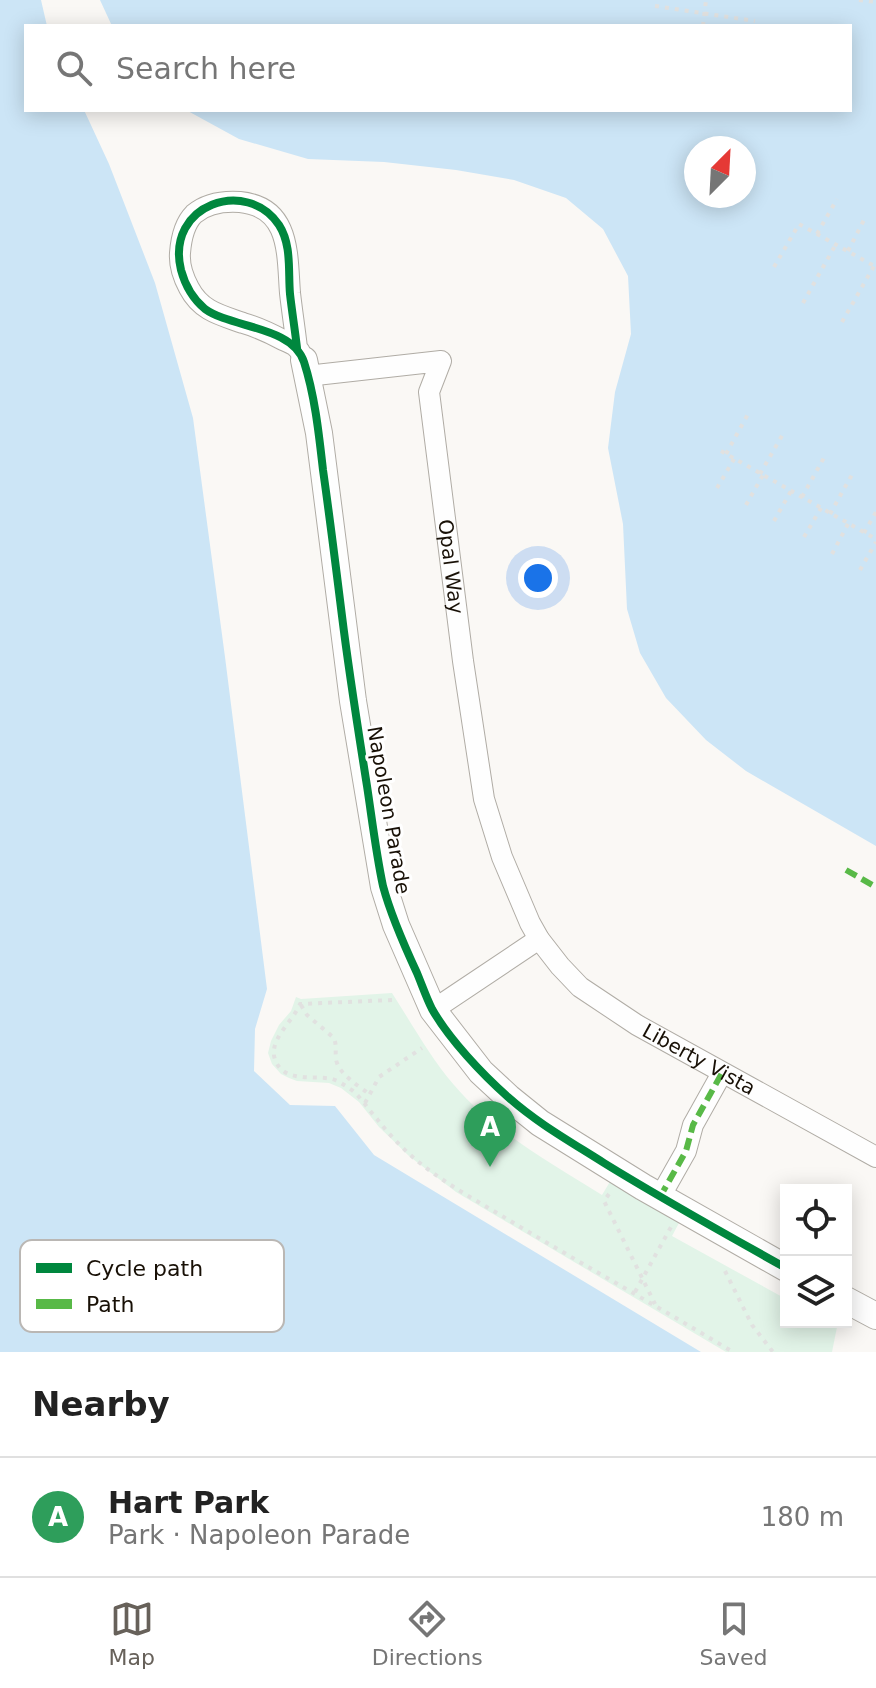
<!DOCTYPE html>
<html lang="en">
<head>
<meta charset="utf-8">
<style>
	body { margin:0; font-family:"DejaVu Sans",sans-serif; background:#f6f6f6; color:#222 }
	.controls { position:absolute; right:24px; bottom:24px; display:grid; overflow:hidden; border-radius:0px; box-shadow:0 4px 20px #0003 }
	.controls button { width:72px; height:72px; display:grid; place-items:center; padding:0; border:0; border-bottom:2px solid #e0e0e0; background:#fff; color:#222; font:40px sans-serif }
	.compass { position:absolute; left:684px; top:136px; width:72px; height:72px; border-radius:50%; background:#fff; box-shadow:0 4px 20px #0003; rotate:24deg }
	.you { position:absolute; left:538px; top:578px; width:28px; height:28px; margin:-20px; border:6px solid #fff; border-radius:50%; background:#1a73e8; box-shadow:0 0 0 12px #1a73e833 }
	.badge { display:grid; place-items:center; width:52px; height:52px; border-radius:50%; background:#67615a; color:#fff; font-size:26px; font-weight:700 }
	.pin { position:absolute; translate:-50% -66px; filter:drop-shadow(0 2px 4px #0008) }
	.pin::after { content:''; position:absolute; top:42px; width:28px; height:24px; background:inherit; clip-path:polygon(0 0,100% 0,50% 100%) }
	.list { margin:0; padding:0; list-style:none }
	h2 { display:flex; justify-content:space-between; align-items:center; height:104px; margin:0; padding:0 32px; font-size:34px }
	h2 small { font-size:26px; font-weight:400; color:#767676 }
	.list li { display:grid; grid-template-columns:52px 1fr auto; gap:24px; align-items:center; box-sizing:border-box; height:120px; padding:0 32px; border-top:2px solid #e0e0e0 }
	.list b { display:block; font-size:30px; white-space:nowrap }
	.list p { margin:0; font-size:26px; white-space:nowrap; color:#767676 }
	.list em { font-size:26px; font-style:normal; color:#767676 }
	.icon { flex:none; width:44px; height:44px; fill:none; stroke:currentColor; stroke-width:2; stroke-linecap:round; stroke-linejoin:round }
	.map { position:relative; flex:none; width:876px; height:1352px; overflow:hidden }
	.search { position:absolute; background:#fff; box-shadow:0 4px 20px #0003; left:24px; right:24px; top:24px; height:88px; display:flex; align-items:center; gap:20px; box-sizing:border-box; padding:0 28px; border-radius:0px; color:#767676; font-size:30px }
	.sheet { height:224px; background:#fff }
	nav { display:flex; justify-content:space-around; align-items:center; box-sizing:border-box; height:112px; border-top:2px solid #e0e0e0; background:#fff; font-size:22px; color:#767676 }
	nav a { display:grid; justify-items:center; gap:4px }
	nav .on { color:#67615a }
	.map>svg:first-child { display:block }
</style>
</head>
<body>
<div class="map">
<svg width="876" height="1352" viewBox="0 0 876 1352">
	<rect width="100%" height="100%" fill="#faf8f5"/>
	<path fill="#e2f4e8" d="M 392,993 C 412,1024 430,1057 454,1085 C 494,1132 551,1163 602,1195 L 611,1180 L 680,1221 L 672,1236 L 786,1299 L 786,1322 L 827,1322 L 837,1327 L 832,1352 L 726,1352 L 456,1192 L 409,1156 L 379,1127 L 359,1102 L 341,1088 L 329,1083 L 297,1081 L 289,1078 L 281,1074 L 272,1064 L 268,1053 L 271,1041 L 279,1025 L 291,1011 L 296,997 L 301,999 Z"/>
	<g fill="#cce5f6" fill-rule="evenodd">
		<path d="M 0,0 L 41,0 L 47,26 L 26,26 L 26,110 L 84,110 L 109,164 L 155,283 L 193,418 L 225,657 L 267,989 L 255,1029 L 254,1071 L 290,1105 L 335,1106 L 374,1155 L 701,1352 L 0,1352 Z"/>
		<path d="M 100,0 L 876,0 L 876,846 L 746,771 L 706,740 L 666,698 L 640,653 L 627,609 L 623,524 L 608,448 L 615,392 L 631,334 L 628,276 L 603,229 L 566,198 L 514,180 L 456,170 L 384,162 L 308,159 L 239,139 L 186,110 L 850,110 L 850,26 L 112,26 ZM 696,148 L 744,148 L 744,196 L 696,196 Z"/>
	</g>
	<g fill="none" stroke-linecap="round" stroke-linejoin="round">
		<defs>
			<g id="street">
				<path d="M 297,348 C 295,330 292,311 290,293 C 287,255 291,207 240,202 C 225,201 207,203 194,214 C 184,224 181,240 180,253 C 179,266 183,277 189,288 C 201,311 220,315 243,323 C 257,327 270,333 283,340 C 288,342 295,345 298,349 C 301,352 302,357 304,360"/>
				<path id="s1" d="M 307,376 L 441,361 L 429,392 L 463,661 L 484,799 L 502,857 L 530,923 L 539,939 L 560,966 L 580,987 L 637,1025 L 876,1157"/>
				<path d="M 433,1010 L 539,939"/>
				<path d="M 660,1197 L 686,1151 L 693,1125 L 722,1073"/>
			</g>
			<g id="secondary">
				<path d="M 304,360 L 319,433 L 353,701 L 384,887 L 396,925 L 433,1010 L 481,1072 L 509,1098 L 540,1123 L 643,1187 L 786,1268"/>
				<path d="M 846,1300 L 876,1316"/>
			</g>
		</defs>
		<use href="#street" stroke="#b0aca5" stroke-width="22"/>
		<use href="#secondary" stroke="#b0aca5" stroke-width="28"/>
		<g stroke="#e1e1e0" stroke-width="4" stroke-dasharray="4 6" stroke-linecap="butt">
			<path d="M 859,0 L 876,2"/>
			<path d="M 655,6 L 755,21"/>
			<path d="M 703,26 L 706,0"/>
			<path d="M 817,234 L 837,199"/>
			<path d="M 848,251 L 866,216"/>
			<path d="M 774,267 L 799,224 L 876,267"/>
			<path d="M 803,303 L 836,244"/>
			<path d="M 842,322 L 874,266"/>
			<path d="M 721,451 L 876,539"/>
			<path d="M 726,454 L 748,414"/>
			<path d="M 760,474 L 783,434"/>
			<path d="M 717,488 L 734,459"/>
			<path d="M 802,497 L 825,456"/>
			<path d="M 746,505 L 763,475"/>
			<path d="M 830,514 L 853,473"/>
			<path d="M 774,521 L 791,491"/>
			<path d="M 864,533 L 876,512"/>
			<path d="M 804,537 L 821,508"/>
			<path d="M 832,554 L 848,524"/>
			<path d="M 860,570 L 876,542"/>
			<path d="M 392,1000 L 300,1004 C 293,1022 266,1041 276,1062 C 286,1083 314,1075 332,1079 C 339,1081 346,1086 353,1091 C 362,1099 369,1110 377,1119 C 388,1133 401,1147 415,1159 C 446,1185 483,1204 517,1225 C 589,1268 662,1309 733,1352"/>
			<path d="M 301,1005 L 307,1015 L 334,1038 C 337,1046 335,1051 336,1059 C 338,1074 358,1085 369,1094"/>
			<path d="M 365,1103 L 379,1077 L 422,1048"/>
			<path d="M 609,1194 L 604,1201 L 655,1304"/>
			<path d="M 725,1271 L 752,1325 L 773,1352"/>
			<path d="M 635,1292 L 671,1227"/>
		</g>
		<use href="#street" stroke="#fefefe" stroke-width="20"/>
		<use href="#secondary" stroke="#fefefe" stroke-width="26"/>
		<g stroke="#58b947" stroke-width="6" stroke-dasharray="12 6" stroke-linecap="butt">
			<path d="M 846,870 L 876,887"/>
			<path d="M 660,1197 L 686,1151 L 693,1125 L 722,1073"/>
		</g>
		<defs>
			<path id="cycleway" d="M 297,348 C 295,330 292,312 290,294 C 288,272 292,245 279,225 C 247,177 165,204 181,270 C 185,285 193,299 205,309 C 231,328 292,326 304,362 C 315,396 319,435 323,470 C 330,519 336,568 342,616 C 349,673 358,729 367,786 C 372,819 376,853 383,886 C 391,916 404,945 417,973 C 422,985 426,997 432,1009 C 449,1039 482,1074 508,1097 C 537,1123 571,1142 604,1163 C 664,1200 725,1234 786,1268"/>
		</defs>
		<use href="#cycleway" stroke="#fff" stroke-width="13"/>
		<use href="#cycleway" stroke="#00873e" stroke-width="8"/>
	</g>
	<g text-anchor="middle" dominant-baseline="central" stroke-width="6" stroke-linejoin="round" paint-order="stroke">
		<g font-size="20" fill="#181006" stroke="#fff">
			<text stroke="none"><textPath href="#s1" startOffset="344">Opal Way</textPath></text>
			<text transform="translate(389 810) rotate(80)">Napoleon Parade</text>
			<text stroke="none"><textPath href="#s1" startOffset="932">Liberty Vista</textPath></text>
		</g>
	</g>
	<rect x="20" y="1240" width="264" height="92" rx="12" fill="#fff" stroke="#bab7b4" stroke-width="2"/>
	<rect x="36" y="1263" width="36" height="10" fill="#00873e"/>
	<rect x="36" y="1299" width="36" height="10" fill="#58b947"/>
	<g font-size="22" fill="#181006">
		<text x="86" y="1276">Cycle path</text>
		<text x="86" y="1312">Path</text>
	</g>
</svg>
<div class="controls">
<button><svg class="icon" aria-label="locate" viewBox="0 0 24 24"><circle cx="12" cy="12" r="6"/><path d="M12 2v4M12 18v4M2 12h4M18 12h4"/></svg></button>
<button><svg class="icon" aria-label="layers" viewBox="0 0 24 24"><path d="M12 4l9 5-9 5-9-5zM3 14l9 5 9-5"/></svg></button>
</div>
<svg class="compass" viewBox="-18 -18 36 36"><path d="M0-13l5 13h-10z" fill="#e53935"/><path d="M0 13l5-13h-10z" fill="#767676"/></svg>
<div class="you"></div>
<div class="pin badge" style="left:490px;top:1167px;background:#2e9e5b">A</div>
<div class="search"><svg class="icon" aria-label="search" viewBox="0 0 24 24"><circle cx="10" cy="10" r="6"/><path d="M15 15l6 6"/></svg>Search here</div>
</div>
<section class="sheet">
<h2>Nearby<small></small></h2>
<ul class="list">
<li><span class="badge" style="background:#2e9e5b">A</span><div><b>Hart Park</b><p>Park · Napoleon Parade</p></div><em>180 m</em></li>
</ul>
</section>
<nav>
<a class="on"><svg class="icon" aria-label="map" viewBox="0 0 24 24"><path d="M3 6l6-2 6 2 6-2v14l-6 2-6-2-6 2zM9 4v14M15 6v14"/></svg>Map</a>
<a><svg class="icon" aria-label="directions" viewBox="0 0 24 24"><path d="M12 3l9 9-9 9-9-9zM9 14v-3h6M13 9l2 2-2 2"/></svg>Directions</a>
<a><svg class="icon" aria-label="saved" viewBox="0 0 24 24"><path d="M7 4h10v16l-5-4-5 4z"/></svg>Saved</a>
</nav>
</body>
</html>
